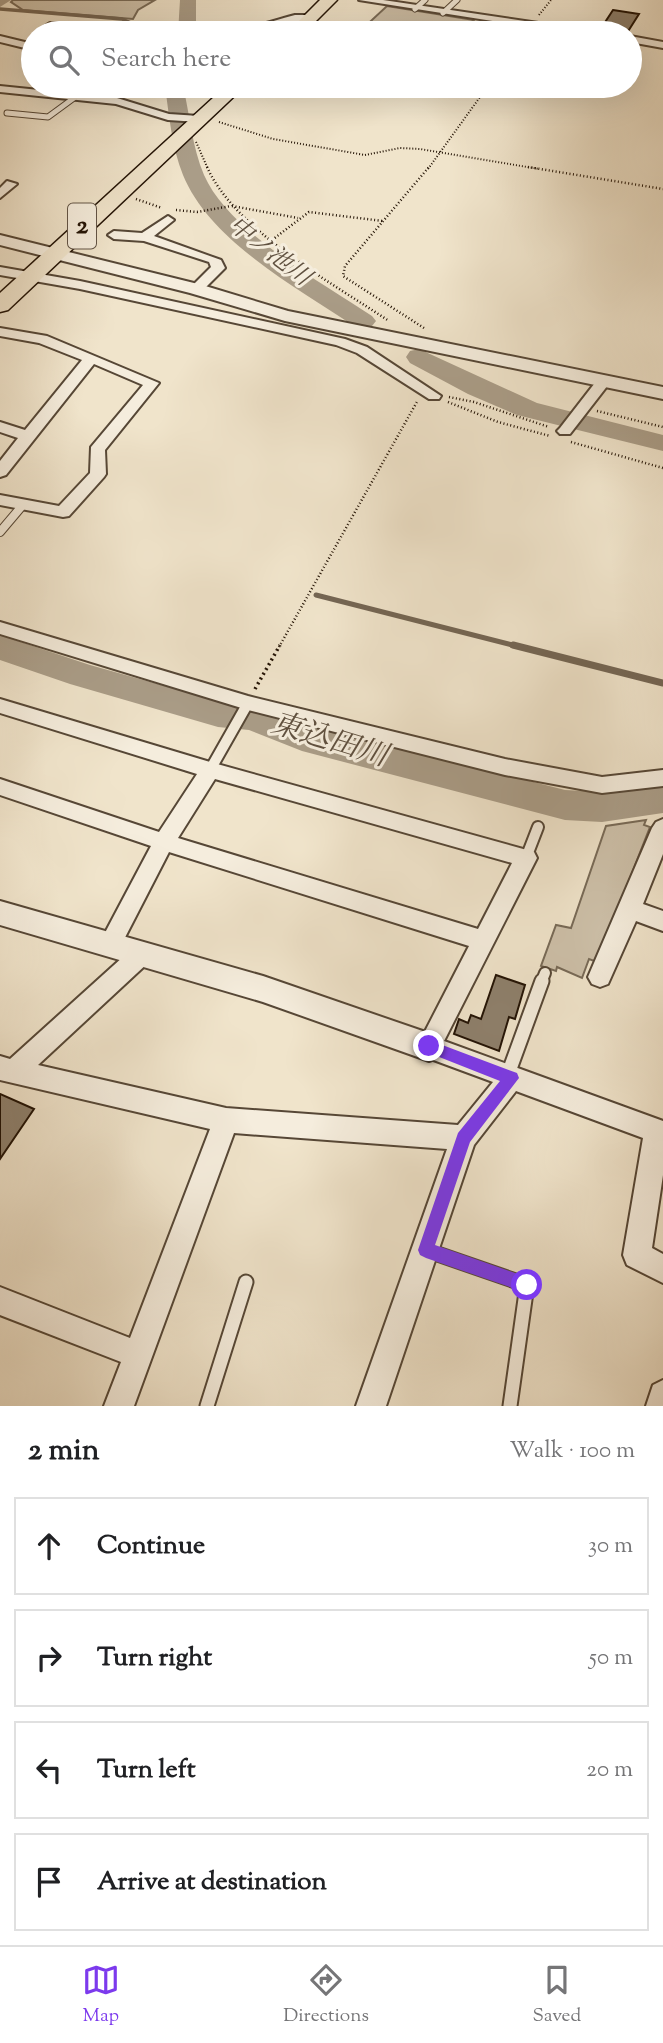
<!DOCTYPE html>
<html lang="en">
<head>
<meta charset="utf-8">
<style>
	body { margin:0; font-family:"Sorts Mill Goudy","Noto Serif JP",serif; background:#f6f6f6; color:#202124 }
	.stop { position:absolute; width:21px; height:21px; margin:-16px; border:5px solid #7c3aed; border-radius:50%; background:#fff }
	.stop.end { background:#7c3aed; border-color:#fff; box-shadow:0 2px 7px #0008 }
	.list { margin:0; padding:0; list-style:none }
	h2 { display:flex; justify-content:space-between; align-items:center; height:91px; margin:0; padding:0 28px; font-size:30px }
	h2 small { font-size:23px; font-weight:400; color:#757577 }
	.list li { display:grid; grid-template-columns:46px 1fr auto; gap:21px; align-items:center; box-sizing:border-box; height:98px; margin:0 14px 14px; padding:0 14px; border:2px solid #e0e0e0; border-radius:0px }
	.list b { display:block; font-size:26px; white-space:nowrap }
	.list em { font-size:23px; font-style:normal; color:#757577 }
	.icon { flex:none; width:38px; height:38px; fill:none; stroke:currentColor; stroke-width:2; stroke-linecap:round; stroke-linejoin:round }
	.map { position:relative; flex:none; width:663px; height:1406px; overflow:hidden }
	.search { position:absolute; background:#fff; box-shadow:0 7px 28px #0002; left:21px; right:21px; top:21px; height:77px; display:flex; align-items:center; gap:18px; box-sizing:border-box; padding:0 24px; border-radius:38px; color:#757577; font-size:26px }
	.sheet { height:539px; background:#fff }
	nav { display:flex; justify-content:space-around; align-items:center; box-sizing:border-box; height:98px; border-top:2px solid #e0e0e0; background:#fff; font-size:19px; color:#757577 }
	nav a { display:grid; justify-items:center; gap:4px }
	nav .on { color:#7c3aed }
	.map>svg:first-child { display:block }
</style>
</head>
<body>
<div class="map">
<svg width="663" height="1406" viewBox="0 0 663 1406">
	<rect width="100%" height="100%" fill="#f0e4cb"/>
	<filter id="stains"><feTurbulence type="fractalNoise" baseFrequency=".00286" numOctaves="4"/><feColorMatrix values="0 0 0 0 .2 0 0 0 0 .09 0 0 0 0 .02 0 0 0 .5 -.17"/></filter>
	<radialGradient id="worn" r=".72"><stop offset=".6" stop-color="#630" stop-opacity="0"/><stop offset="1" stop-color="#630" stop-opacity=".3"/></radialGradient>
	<g fill="#cdc0a9" stroke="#786a57" stroke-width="2">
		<path d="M 13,0 L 155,0 L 138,10 L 133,19 L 23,10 L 11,2 Z"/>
		<path d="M 387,6 L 474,20 L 460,33 L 358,33 Z"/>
		<path d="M 646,820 L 644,825 L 650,827 L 597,962 L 589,959 L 582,978 L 557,967 L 556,971 L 541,966 L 556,925 L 571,928 L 606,826 Z"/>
	</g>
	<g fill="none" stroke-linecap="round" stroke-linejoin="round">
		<path stroke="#746654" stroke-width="3.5" d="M 0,9 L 122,19 L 154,33"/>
		<path stroke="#746654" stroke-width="5" d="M 316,595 L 520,647"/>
		<path stroke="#746654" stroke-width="7" d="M 513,645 L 663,683"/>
		<g fill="#aa9d88" fill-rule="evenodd">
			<path d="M 0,0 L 11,0 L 0,7 Z"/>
			<path d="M 180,0 L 196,0 L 196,33 L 178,33 Z"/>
			<path d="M 165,86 L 183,86 C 190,115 192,147 204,175 C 229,232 321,282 372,316 L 376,321 L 372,326 L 363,329 L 354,326 C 297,288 210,241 183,175 C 172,148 169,115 165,86 Z"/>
			<path d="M 419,349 L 537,403 L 663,435 L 663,451 L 517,415 L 468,394 L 410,363 L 406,357 L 410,351 Z"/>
			<path d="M 0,635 L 90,665 L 218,701 L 253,704 L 309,725 L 565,790 L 602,792 L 663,783 L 663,813 L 602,822 L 565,820 L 302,751 L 249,730 L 218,727 L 70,684 L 0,660 Z"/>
		</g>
	</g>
	<g fill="#8e806c" stroke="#231305" stroke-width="2">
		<path d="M 613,10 L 639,14 L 627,33 L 600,30 Z"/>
		<path d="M 496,975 L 525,985 L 515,1019 L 509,1017 L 499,1051 L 454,1034 L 459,1019 L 468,1023 L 471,1015 L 481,1019 Z"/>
		<path d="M 0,1094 L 34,1109 L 0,1159 Z"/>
	</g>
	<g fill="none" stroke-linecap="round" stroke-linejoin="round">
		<defs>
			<g id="service-far3">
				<path d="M 415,9 L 425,0"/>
				<path d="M 443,13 L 457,0"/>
				<path d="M 7,113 L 48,117 L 78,95"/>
			</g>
			<path id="service-far2" d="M 0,532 L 22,506"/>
			<g id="service-far1">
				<path d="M 210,770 L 248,703"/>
				<path d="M 526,858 L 538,827"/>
				<path d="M 541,983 L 545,973"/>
			</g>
			<g id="service">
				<path d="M 507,1077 L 542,981"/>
				<path d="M 426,1250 L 527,1285 L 510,1406"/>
				<path d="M 207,1406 L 246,1282"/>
			</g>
			<g id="minor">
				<path d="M 359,0 L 383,0 L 586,30 L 591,33 L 568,33 Z"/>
				<path d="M 295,15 L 312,15 L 317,18 L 238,33 L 100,33 L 50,29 L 45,26 L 50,23 C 115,30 182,34 247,27 C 263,25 279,19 295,15 Z"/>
				<path d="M 0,36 L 33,44 L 33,50 L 0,42 Z"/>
				<path d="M 630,36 L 663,42 L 663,48 L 630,42 Z"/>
				<path d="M 0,86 L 117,98 L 169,114 L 199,116 L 204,119 L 199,122 L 168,120 L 116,104 L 0,92 Z"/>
				<path d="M 7,181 L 17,184 L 0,198 L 0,188 Z"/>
				<path d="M 168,216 L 174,220 L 154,236 L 221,260 L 225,268 L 201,292 L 196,293 L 189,289 L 211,267 L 209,262 L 144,241 L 114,239 L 108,235 L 114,231 L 142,233 Z"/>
				<path d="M 0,267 L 80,281 L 345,339 L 367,347 L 441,396 L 439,399 L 429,399 L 357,353 L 336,345 L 80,289 L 0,275 Z"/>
				<path d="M 0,328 L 47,336 L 159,383 L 105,450 L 106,474 L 104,477 L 69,516 L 63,517 L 0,505 L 0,495 L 59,506 L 90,473 L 91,447 L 143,385 L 94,364 L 6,475 L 0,477 L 0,461 L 18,438 L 0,432 L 0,422 L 25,430 L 82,360 L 39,343 L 0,336 Z"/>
				<path d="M 603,378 L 608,379 L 610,382 L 608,385 L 570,434 L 560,434 L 557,431 L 560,428 L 598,379 Z"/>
				<path d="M 0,622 L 248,696 L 505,759 L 602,777 L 663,770 L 663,786 L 602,793 L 505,775 L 248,710 L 0,634 Z"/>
				<path d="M 0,699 L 210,762 L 534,852 L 537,858 L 444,1041 L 663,1121 L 663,1175 L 652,1248 L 663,1254 L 663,1283 L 627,1265 L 623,1255 L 643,1138 L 516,1091 L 474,1145 L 386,1406 L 356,1406 L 447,1149 L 234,1133 L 134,1406 L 104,1406 L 121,1362 L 0,1315 L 0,1287 L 130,1338 L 210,1129 L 0,1080 L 0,1056 L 10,1059 L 134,947 L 142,944 L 150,947 L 153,954 L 150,961 L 38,1065 L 226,1108 L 458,1125 L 493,1082 L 420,1055 L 417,1047 L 469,946 L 169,852 L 117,953 L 109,956 L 101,953 L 98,946 L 151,846 L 0,795 L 0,779 L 159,832 L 197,774 L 0,713 ZM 215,779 L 512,863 L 478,929 L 178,838 Z"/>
				<path d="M 663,819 L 663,854 L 643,904 L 663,911 L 663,931 L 636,921 L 608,984 L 600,987 L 592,984 L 588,977 L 652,828 L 656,822 Z"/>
				<path d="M 663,1380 L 663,1406 L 646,1406 L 653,1385 Z"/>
			</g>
			<g id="tertiary">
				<path d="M 0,235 L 202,285 L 288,311 L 663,387 L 663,399 L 285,321 L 190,293 L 0,245 Z"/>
				<path d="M 0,901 L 263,976 L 440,1037 L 444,1047 L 440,1057 L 429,1061 L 263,1002 L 0,925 Z"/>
			</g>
			<g id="primary">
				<path d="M 320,0 L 337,0 L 304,33 L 287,33 Z"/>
				<path d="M 226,86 L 245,86 L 8,310 L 0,312 L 0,293 Z"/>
			</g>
		</defs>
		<use href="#service-far3" stroke="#564736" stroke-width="7"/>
		<use href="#service-far2" stroke="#564736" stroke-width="10"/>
		<use href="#service-far1" stroke="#564736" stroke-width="14"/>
		<use href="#service" stroke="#564736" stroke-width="17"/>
		<use href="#minor" stroke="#564736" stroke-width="4"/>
		<use href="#tertiary" stroke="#564736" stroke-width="4"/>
		<use href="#primary" stroke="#231305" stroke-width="3"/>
		<g stroke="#231305" stroke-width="2" stroke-dasharray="1 2" stroke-linecap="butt">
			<path d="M 539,15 L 551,0"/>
			<path d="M 219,122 L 273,139 L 365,155 L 400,148 L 420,149 L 539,169"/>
			<path d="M 196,142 L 208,169"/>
			<path d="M 428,169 L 488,86"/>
		</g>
		<g stroke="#231305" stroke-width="2.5" stroke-dasharray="1 2.5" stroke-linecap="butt">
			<path d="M 207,167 C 235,230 332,283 389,321"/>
			<path d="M 528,167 L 663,189"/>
			<path d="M 136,199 L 162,208"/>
			<path d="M 232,206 L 298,218"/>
			<path d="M 176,210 L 197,212 L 231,206"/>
			<path d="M 272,240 L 309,212 L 383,221"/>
			<path d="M 424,328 L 343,276 L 345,266 L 429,167"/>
			<path d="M 449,397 L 474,402 L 549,427"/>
			<path d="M 448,402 L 498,422 L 550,436"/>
			<path d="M 597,411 L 663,427"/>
			<path d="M 571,442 L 663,468"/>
			<path d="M 279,647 L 418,400"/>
		</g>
		<path stroke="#231305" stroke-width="3.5" stroke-dasharray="2 3.5" stroke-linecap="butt" d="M 255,689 L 280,645"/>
		<use href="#service-far3" stroke="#f5eddd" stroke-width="5"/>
		<use href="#service-far2" stroke="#f5eddd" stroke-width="8"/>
		<use href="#service-far1" stroke="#f5eddd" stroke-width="10"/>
		<use href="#service" stroke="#f5eddd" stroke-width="13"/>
		<use href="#minor" fill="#f5eddd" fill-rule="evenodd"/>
		<use href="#tertiary" fill="#f5eddd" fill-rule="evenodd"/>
		<use href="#primary" fill="#f0e4cb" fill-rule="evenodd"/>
	</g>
	<path fill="#7c3aed" d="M 429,1040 L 517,1073 L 519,1078 L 470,1142 L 435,1245 L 532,1279 L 535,1285 L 532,1290 L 527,1293 L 426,1258 L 420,1255 L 418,1250 L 458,1133 L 500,1081 L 424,1051 L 424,1042 Z"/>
	<g text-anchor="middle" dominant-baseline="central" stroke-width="6" stroke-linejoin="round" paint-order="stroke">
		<g font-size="24" font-style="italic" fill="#605140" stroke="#f5eddd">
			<text transform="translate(269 252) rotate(38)">中ノ池川</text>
		</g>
		<rect fill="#f5eddd" stroke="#625446" stroke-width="2" x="68" y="203.5" width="28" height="45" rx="5"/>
		<g font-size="26" font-weight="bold" fill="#231305">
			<text x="82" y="226">2</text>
		</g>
		<g font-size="30" font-style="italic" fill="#605140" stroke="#f5eddd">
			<text transform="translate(329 741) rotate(17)">東込田川</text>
		</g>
	</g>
	<rect width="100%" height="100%" filter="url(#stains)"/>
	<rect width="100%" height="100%" fill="url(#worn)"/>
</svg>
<div class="stop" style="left:527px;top:1285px"></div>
<div class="stop end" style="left:429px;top:1046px"></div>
<div class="search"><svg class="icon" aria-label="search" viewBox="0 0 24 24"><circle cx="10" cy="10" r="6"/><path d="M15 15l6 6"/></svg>Search here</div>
</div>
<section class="sheet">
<h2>2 min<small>Walk · 100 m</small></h2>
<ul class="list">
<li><svg class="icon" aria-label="ahead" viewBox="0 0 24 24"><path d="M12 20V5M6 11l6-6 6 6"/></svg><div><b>Continue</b></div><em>30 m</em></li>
<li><svg class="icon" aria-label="right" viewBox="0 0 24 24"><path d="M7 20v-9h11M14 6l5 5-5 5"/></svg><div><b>Turn right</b></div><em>50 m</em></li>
<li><svg class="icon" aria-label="left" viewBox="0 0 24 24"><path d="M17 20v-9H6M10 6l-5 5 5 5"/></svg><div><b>Turn left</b></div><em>20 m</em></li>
<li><svg class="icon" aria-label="arrive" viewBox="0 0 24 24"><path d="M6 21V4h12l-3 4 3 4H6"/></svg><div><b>Arrive at destination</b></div></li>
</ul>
</section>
<nav>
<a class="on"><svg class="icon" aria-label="map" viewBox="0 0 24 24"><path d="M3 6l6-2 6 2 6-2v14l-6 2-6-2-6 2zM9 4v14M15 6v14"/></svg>Map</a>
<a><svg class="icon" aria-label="directions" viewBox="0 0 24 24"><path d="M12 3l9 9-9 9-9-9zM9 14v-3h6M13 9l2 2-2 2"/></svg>Directions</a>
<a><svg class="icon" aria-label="saved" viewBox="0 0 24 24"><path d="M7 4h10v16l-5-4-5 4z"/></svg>Saved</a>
</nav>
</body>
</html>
